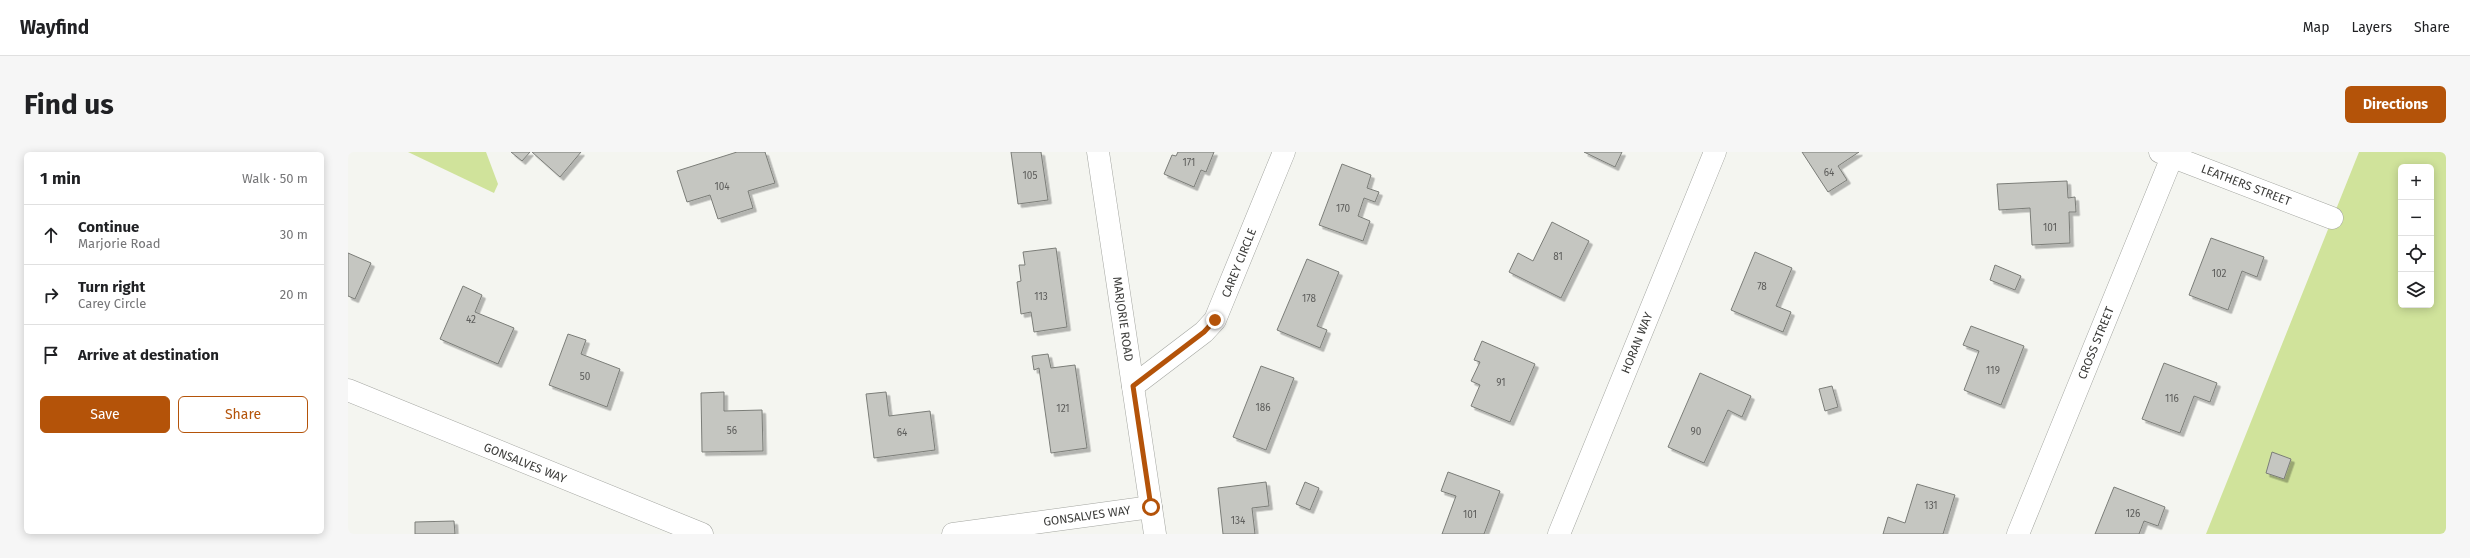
<!DOCTYPE html>
<html lang="en">
<head>
<meta charset="utf-8">
<style>
	body { margin:0; font-family:"Fira Sans",sans-serif; background:#f6f6f6; color:#202124 }
	.controls { position:absolute; right:12px; top:12px; display:grid; overflow:hidden; border-radius:6px; box-shadow:0 2px 10px #0003 }
	.controls button { width:36px; height:36px; display:grid; place-items:center; padding:0; border:0; border-bottom:1px solid #e0e0e0; background:#fff; color:#202124; font:20px sans-serif }
	.stop { position:absolute; width:12px; height:12px; margin:-9px; border:3px solid #b45309; border-radius:50%; background:#fff }
	.stop.end { background:#b45309; border-color:#fff; box-shadow:0 1px 4px #0008 }
	.list { margin:0; padding:0; list-style:none }
	h2 { display:flex; justify-content:space-between; align-items:center; height:52px; margin:0; padding:0 16px; font-size:17px }
	h2 small { font-size:13px; font-weight:400; color:#757577 }
	.list li { display:grid; grid-template-columns:26px 1fr auto; gap:12px; align-items:center; box-sizing:border-box; height:60px; padding:0 16px; border-top:1px solid #e0e0e0 }
	.list b { display:block; font-size:15px; white-space:nowrap }
	.list p { margin:0; font-size:13px; white-space:nowrap; color:#757577 }
	.list em { font-size:13px; font-style:normal; color:#757577 }
	.actions { display:flex; gap:8px; padding:12px 16px }
	.actions a { flex:1; padding:9px 0; border:1px solid #b45309; border-radius:6px; text-align:center; font-size:14px; color:#b45309 }
	.actions .main { background:#b45309; color:#fff }
	.icon { flex:none; width:22px; height:22px; fill:none; stroke:currentColor; stroke-width:2; stroke-linecap:round; stroke-linejoin:round }
	.map { position:relative; flex:none; width:2098px; height:382px; overflow:hidden; border-radius:6px }
	header { display:flex; align-items:center; gap:24px; box-sizing:border-box; height:56px; padding:0 20px; background:#fff; border-bottom:1px solid #e0e0e0 }
	header strong { font-size:19px }
	nav { display:flex; gap:22px; margin-inline-start:auto; font-size:14px }
	.intro { display:flex; align-items:center; justify-content:space-between; box-sizing:border-box; height:96px; padding:0 24px }
	h1 { margin:0; font-size:28px }
	.button { padding:10px 18px; border-radius:6px; background:#b45309; color:#fff; font-size:14px; font-weight:700 }
	main { display:flex; gap:24px; padding:0 24px }
	aside { flex:1; background:#fff; border-radius:6px; box-shadow:0 2px 10px #0003 }
	.map>svg:first-child { display:block }
</style>
</head>
<body>
<header>
<strong>Wayfind</strong>
<nav><a>Map</a><a>Layers</a><a>Share</a></nav>
</header>
<div class="intro"><h1>Find us</h1><a class="button">Directions</a></div>
<main>
<aside>
<h2>1 min<small>Walk · 50 m</small></h2>
<ul class="list">
<li><svg class="icon" aria-label="ahead" viewBox="0 0 24 24"><path d="M12 20V5M6 11l6-6 6 6"/></svg><div><b>Continue</b><p>Marjorie Road</p></div><em>30 m</em></li>
<li><svg class="icon" aria-label="right" viewBox="0 0 24 24"><path d="M7 20v-9h11M14 6l5 5-5 5"/></svg><div><b>Turn right</b><p>Carey Circle</p></div><em>20 m</em></li>
<li><svg class="icon" aria-label="arrive" viewBox="0 0 24 24"><path d="M6 21V4h12l-3 4 3 4H6"/></svg><div><b>Arrive at destination</b></div></li>
</ul>
<div class="actions"><a class="main">Save</a><a>Share</a></div>
</aside>
<div class="map">
<svg width="2098" height="382" viewBox="0 0 2098 382">
	<defs>
		<filter id="shadow"><feDropShadow dx="3.5" dy="3.5" stdDeviation="0" flood-color="#0004"/></filter>
	</defs>
	<rect width="100%" height="100%" fill="#f4f5f0"/>
	<g fill="#d0e39b" fill-rule="evenodd">
		<path d="M 60,0 L 138,0 L 150,32 L 146,41 Z"/>
		<path d="M 2011,0 L 2098,0 L 2098,382 L 1858,382 ZM 2053,15 L 2083,15 L 2083,153 L 2053,153 Z"/>
	</g>
	<g fill="#c5c6c1" stroke="#7b7d78" filter="url(#shadow)">
		<path d="M 163,0 L 182,0 L 174,9 Z"/>
		<path d="M 184,0 L 233,0 L 212,25 Z"/>
		<path d="M 389,0 L 417,0 L 427,31 L 400,39 L 405,56 L 370,67 L 362,43 L 339,50 L 329,19 Z"/>
		<path d="M 663,0 L 693,0 L 700,48 L 670,52 Z"/>
		<path d="M 830,0 L 866,0 L 858,20 L 853,18 L 846,35 L 816,22 L 824,3 L 828,4 Z"/>
		<path d="M 1236,0 L 1274,0 L 1267,15 Z"/>
		<path d="M 1454,0 L 1511,0 L 1490,14 L 1499,28 L 1480,40 Z"/>
		<path d="M 994,12 L 1023,23 L 1019,36 L 1031,40 L 1027,50 L 1016,46 L 1010,64 L 1022,69 L 1015,89 L 971,73 Z"/>
		<path d="M 1719,29 L 1720,46 L 1727,45 L 1728,60 L 1721,60 L 1722,91 L 1684,93 L 1682,56 L 1651,58 L 1649,32 Z"/>
		<path d="M 1204,70 L 1241,89 L 1213,146 L 1161,120 L 1170,101 L 1185,109 Z"/>
		<path d="M 1863,86 L 1916,105 L 1909,125 L 1894,119 L 1880,158 L 1841,143 Z"/>
		<path d="M 708,96 L 719,175 L 686,180 L 683,160 L 673,162 L 669,130 L 673,129 L 671,113 L 677,113 L 675,100 Z"/>
		<path d="M 1407,100 L 1444,116 L 1428,154 L 1443,160 L 1435,180 L 1383,158 Z"/>
		<path d="M 0,101 L 23,111 L 7,147 L 0,144 Z"/>
		<path d="M 959,107 L 991,120 L 969,174 L 979,178 L 972,196 L 929,178 Z"/>
		<path d="M 1647,113 L 1673,124 L 1667,138 L 1642,128 Z"/>
		<path d="M 115,134 L 134,143 L 127,160 L 166,176 L 150,212 L 92,187 Z"/>
		<path d="M 1623,174 L 1676,194 L 1653,253 L 1616,238 L 1631,199 L 1615,193 Z"/>
		<path d="M 220,182 L 238,188 L 233,202 L 272,217 L 259,255 L 201,233 Z"/>
		<path d="M 1134,189 L 1187,212 L 1162,270 L 1123,254 L 1132,233 L 1123,229 L 1132,210 L 1126,208 Z"/>
		<path d="M 700,202 L 703,216 L 727,213 L 739,296 L 703,301 L 691,216 L 686,218 L 684,204 Z"/>
		<path d="M 1816,211 L 1869,231 L 1862,250 L 1846,244 L 1832,281 L 1794,267 Z"/>
		<path d="M 913,214 L 946,226 L 918,298 L 885,285 Z"/>
		<path d="M 1352,221 L 1403,244 L 1394,265 L 1380,258 L 1356,311 L 1320,295 Z"/>
		<path d="M 1484,234 L 1490,255 L 1477,259 L 1471,237 Z"/>
		<path d="M 376,240 L 376,259 L 414,258 L 415,299 L 354,300 L 353,241 Z"/>
		<path d="M 538,240 L 541,264 L 582,259 L 587,298 L 526,306 L 518,242 Z"/>
		<path d="M 1924,300 L 1943,307 L 1936,327 L 1918,321 Z"/>
		<path d="M 1100,320 L 1152,339 L 1136,382 L 1094,382 L 1108,344 L 1093,339 Z"/>
		<path d="M 918,330 L 921,354 L 904,356 L 907,382 L 875,382 L 870,336 Z"/>
		<path d="M 957,330 L 971,336 L 962,358 L 948,352 Z"/>
		<path d="M 1569,332 L 1607,343 L 1595,382 L 1535,382 L 1540,365 L 1557,371 Z"/>
		<path d="M 1766,335 L 1817,355 L 1810,374 L 1796,369 L 1791,382 L 1747,382 Z"/>
		<path d="M 106,369 L 107,382 L 67,382 L 67,370 Z"/>
	</g>
	<g fill="none" stroke-linecap="round" stroke-linejoin="round">
		<defs>
			<g id="street">
				<path d="M 750,0 L 807,382"/>
				<path d="M 1812,0 L 1984,66"/>
				<path d="M 785,234 L 856,180 L 867,168 L 936,0"/>
				<path d="M 0,238 L 354,382"/>
				<path d="M 605,382 L 803,355"/>
				<path d="M 1211,382 L 1367,0"/>
				<path d="M 1670,382 L 1826,0"/>
			</g>
		</defs>
		<use href="#street" stroke="#a4a6a1" stroke-width="23"/>
		<use href="#street" stroke="#fff" stroke-width="22"/>
	</g>
	<g fill="none" stroke-linecap="round" stroke-linejoin="round">
		<path stroke="#b45309" stroke-width="5" d="M 803,355 L 785,234 L 856,180 L 867,168"/>
	</g>
	<g text-anchor="middle" dominant-baseline="central" stroke-width="3" stroke-linejoin="round" paint-order="stroke">
		<g font-size="10" fill="#5e5e5c">
			<text x="841" y="11">171</text>
			<text x="1481" y="21">64</text>
			<text x="682" y="24">105</text>
			<text x="374" y="35">104</text>
			<text x="995" y="57">170</text>
			<text x="1702" y="76">101</text>
			<text x="1210" y="105">81</text>
			<text x="1871" y="122">102</text>
			<text x="1414" y="135">78</text>
			<text x="693" y="145">113</text>
			<text x="961" y="147">178</text>
			<text x="123" y="168">42</text>
			<text x="1645" y="219">119</text>
			<text x="237" y="225">50</text>
			<text x="1153" y="231">91</text>
			<text x="1824" y="247">116</text>
			<text x="915" y="256">186</text>
			<text x="715" y="257">121</text>
			<text x="384" y="279">56</text>
			<text x="1348" y="280">90</text>
			<text x="554" y="281">64</text>
			<text x="1583" y="354">131</text>
			<text x="1785" y="362">126</text>
			<text x="1122" y="363">101</text>
			<text x="890" y="369">134</text>
		</g>
		<g font-size="12" fill="#3c3c3a" stroke="#fff">
			<text transform="translate(1898 33) rotate(21)">LEATHERS STREET</text>
			<text transform="translate(891 111) rotate(-68)">CAREY CIRCLE</text>
			<text transform="translate(775 167) rotate(82)">MARJORIE ROAD</text>
			<text transform="translate(1289 191) rotate(-68)">HORAN WAY</text>
			<text transform="translate(1748 191) rotate(-68)">CROSS STREET</text>
			<text transform="translate(177 311) rotate(22)">GONSALVES WAY</text>
			<text transform="translate(739 364) rotate(-8)">GONSALVES WAY</text>
		</g>
	</g>
</svg>
<div class="controls">
<button>+</button>
<button>−</button>
<button><svg class="icon" aria-label="locate" viewBox="0 0 24 24"><circle cx="12" cy="12" r="6"/><path d="M12 2v4M12 18v4M2 12h4M18 12h4"/></svg></button>
<button><svg class="icon" aria-label="layers" viewBox="0 0 24 24"><path d="M12 4l9 5-9 5-9-5zM3 14l9 5 9-5"/></svg></button>
</div>
<div class="stop" style="left:803px;top:355px"></div>
<div class="stop end" style="left:867px;top:168px"></div>
</div>
</main>
</body>
</html>
